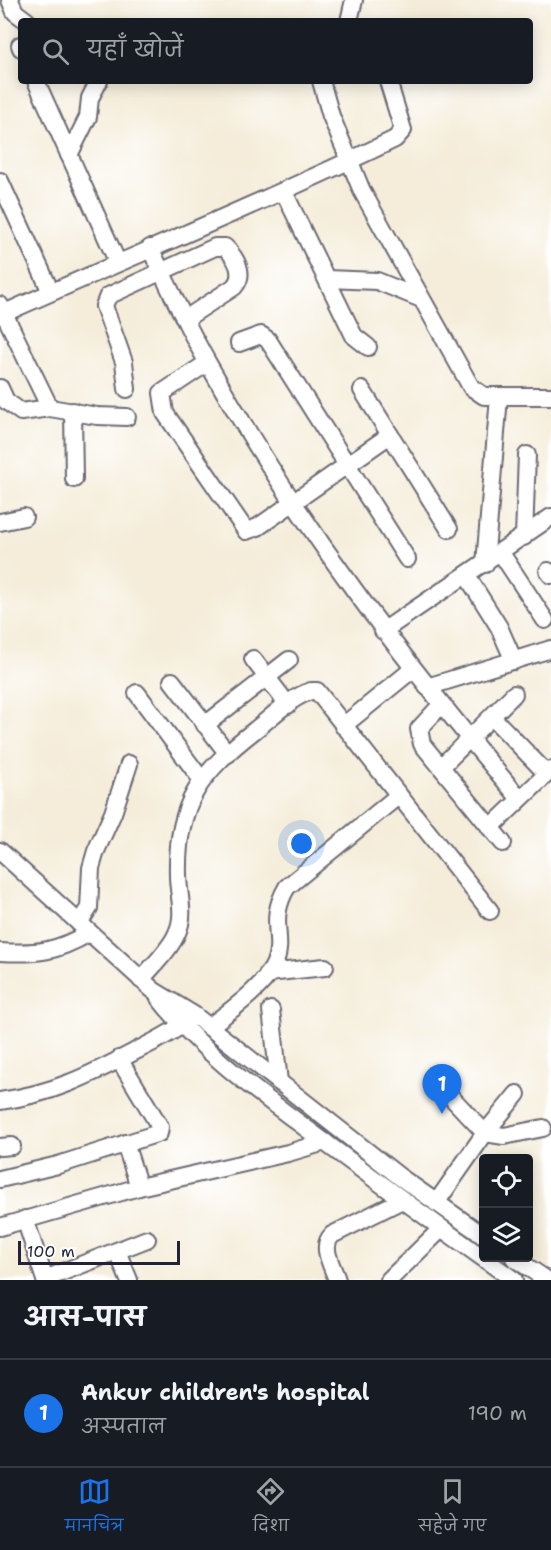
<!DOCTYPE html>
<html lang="hi">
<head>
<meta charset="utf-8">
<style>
	body { margin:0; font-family:"Shantell Sans","Playpen Sans Deva",sans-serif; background:#20242c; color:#f1f3f6 }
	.controls { position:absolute; right:18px; bottom:18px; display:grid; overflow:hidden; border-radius:6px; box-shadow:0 3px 15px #0003 }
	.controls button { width:54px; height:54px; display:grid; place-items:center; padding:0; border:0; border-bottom:2px solid #363941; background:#171b24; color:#f1f3f6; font:30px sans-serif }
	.scale { position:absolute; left:18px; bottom:15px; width:162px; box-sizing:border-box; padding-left:6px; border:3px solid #22223b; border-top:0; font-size:16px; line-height:21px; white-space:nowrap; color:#22223b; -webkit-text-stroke:4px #fff; paint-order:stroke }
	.you { position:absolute; left:302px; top:844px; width:21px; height:21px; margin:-15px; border:4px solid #fff; border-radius:50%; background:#1a73e8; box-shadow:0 0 0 9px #1a73e833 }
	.badge { display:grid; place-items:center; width:39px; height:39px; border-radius:50%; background:#1a73e8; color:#fff; font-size:20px; font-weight:700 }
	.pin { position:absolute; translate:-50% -50px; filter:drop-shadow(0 2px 3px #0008) }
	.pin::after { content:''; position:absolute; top:32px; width:21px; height:18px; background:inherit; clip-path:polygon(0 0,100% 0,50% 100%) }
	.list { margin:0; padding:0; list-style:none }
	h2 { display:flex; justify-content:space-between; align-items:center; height:78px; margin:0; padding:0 24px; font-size:26px }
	h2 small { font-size:20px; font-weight:400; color:#9ea1a6 }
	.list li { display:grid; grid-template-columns:39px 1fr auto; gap:18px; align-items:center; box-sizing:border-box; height:108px; padding:0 24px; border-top:2px solid #363941 }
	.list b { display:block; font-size:22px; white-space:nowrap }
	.list p { margin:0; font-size:20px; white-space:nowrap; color:#9ea1a6 }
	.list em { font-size:20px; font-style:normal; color:#9ea1a6 }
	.icon { flex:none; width:33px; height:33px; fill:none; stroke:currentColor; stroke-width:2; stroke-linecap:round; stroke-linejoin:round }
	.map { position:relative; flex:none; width:551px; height:1280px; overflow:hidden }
	.search { position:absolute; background:#171b24; box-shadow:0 3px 15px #0003; left:18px; right:18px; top:18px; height:66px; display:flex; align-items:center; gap:15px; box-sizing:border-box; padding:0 21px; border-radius:6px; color:#9ea1a6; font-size:22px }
	.sheet { height:186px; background:#171b24 }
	nav { display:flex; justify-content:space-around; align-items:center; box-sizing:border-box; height:84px; border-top:2px solid #363941; background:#171b24; font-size:16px; color:#9ea1a6 }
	nav a { display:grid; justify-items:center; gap:3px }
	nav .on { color:#1a73e8 }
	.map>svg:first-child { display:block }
</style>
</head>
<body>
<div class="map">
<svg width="551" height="1280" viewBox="0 0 551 1280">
	<rect width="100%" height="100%" fill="#fff"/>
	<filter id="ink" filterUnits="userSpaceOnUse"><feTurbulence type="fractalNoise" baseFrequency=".0167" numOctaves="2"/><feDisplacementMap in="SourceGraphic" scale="12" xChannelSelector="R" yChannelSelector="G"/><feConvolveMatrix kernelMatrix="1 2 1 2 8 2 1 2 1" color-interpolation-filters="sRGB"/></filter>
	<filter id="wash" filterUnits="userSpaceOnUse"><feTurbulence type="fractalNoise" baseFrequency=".008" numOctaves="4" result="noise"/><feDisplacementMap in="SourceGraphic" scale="24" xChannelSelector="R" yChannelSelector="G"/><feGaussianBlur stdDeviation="1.35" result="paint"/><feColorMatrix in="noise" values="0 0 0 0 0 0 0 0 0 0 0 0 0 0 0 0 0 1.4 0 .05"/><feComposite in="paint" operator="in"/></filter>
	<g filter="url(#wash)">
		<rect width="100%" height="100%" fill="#f5edda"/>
	</g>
	<g filter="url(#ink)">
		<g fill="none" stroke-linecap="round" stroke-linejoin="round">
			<defs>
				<g id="minor">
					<path d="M 10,0 L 15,12 L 27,21"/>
					<path d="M 349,21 L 354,0"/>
					<path d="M 20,45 L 21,48"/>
					<path d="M 36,81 L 117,261"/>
					<path d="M 321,81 L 331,116 L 362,191 L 471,387 L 484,396 L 551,396"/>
					<path d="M 69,155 L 88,117 L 90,98 L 99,81"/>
					<path d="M 0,181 L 51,292"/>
					<path d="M 284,192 L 354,336 L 368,347"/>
					<path d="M 150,248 C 169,287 187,327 209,365 C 296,521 405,663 520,799"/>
					<path d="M 327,279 L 377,281 L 419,298"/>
					<path d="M 0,305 L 50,408"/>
					<path d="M 0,315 C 132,256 265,202 395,139 L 403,130 L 388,81"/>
					<path d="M 239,343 L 261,335 L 268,340 L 407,559"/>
					<path d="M 207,363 L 162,393 L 165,413 L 246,531 L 258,527 L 390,435"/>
					<path d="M 0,388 L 6,401 L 21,412 L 50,408 L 97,416 L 127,417"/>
					<path d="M 127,389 L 124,362 L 104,306 L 108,296 L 215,247 L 225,247 C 236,258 246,274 234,287 L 185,319"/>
					<path d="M 362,390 L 449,529"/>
					<path d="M 73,411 L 74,479"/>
					<path d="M 0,522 L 24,517"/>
					<path d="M 524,537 L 527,455"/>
					<path d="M 501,553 L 545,620"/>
					<path d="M 485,564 L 499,397"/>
					<path d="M 548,571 L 551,575"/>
					<path d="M 467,576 L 499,627 L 514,661"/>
					<path d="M 383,631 L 551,517"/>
					<path d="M 253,659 L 288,705"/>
					<path d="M 172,681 L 228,754"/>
					<path d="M 427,687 L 551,649"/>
					<path d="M 137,693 L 201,779"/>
					<path d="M 441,705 L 419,729 L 422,744 L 503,843"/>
					<path d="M 492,717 L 547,774"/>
					<path d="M 205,725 L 289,660"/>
					<path d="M 343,726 L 413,669"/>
					<path d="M 441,767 L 514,694"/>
					<path d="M 490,828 L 551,770"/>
					<path d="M 0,851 L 153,990 L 194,1015 L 400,1177 L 484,1236"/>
					<path d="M 79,923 L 89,908 L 91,868 L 96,851 L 113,813 L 129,764"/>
					<path d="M 0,952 C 38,954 56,952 89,933"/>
					<path d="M 268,973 L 325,967"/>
					<path d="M 141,980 C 152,966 170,950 177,933 C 186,914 178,895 178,875 C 176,803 201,772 255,730 C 272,717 291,697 311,691 L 317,691 L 490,911"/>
					<path d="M 159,998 C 202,1053 259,1093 315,1135 C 381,1184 447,1233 514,1280"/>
					<path d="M 271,1010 L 279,1082"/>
					<path d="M 209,1027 C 227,1013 267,985 275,963 C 285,936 267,921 287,887 L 399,795"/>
					<path d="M 434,1079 L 485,1133 L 504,1136 L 543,1128"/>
					<path d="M 0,1101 C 52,1094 88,1076 134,1052 C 153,1042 173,1033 190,1019"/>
					<path d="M 125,1143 L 139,1187"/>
					<path d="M 0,1147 L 12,1146"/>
					<path d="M 0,1179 L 58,1165 L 159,1133 L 160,1127 L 119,1059"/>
					<path d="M 436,1203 L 485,1133 L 517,1094"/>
					<path d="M 25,1219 L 45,1280"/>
					<path d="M 0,1227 L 139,1187 L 288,1153 L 325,1142"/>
					<path d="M 117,1251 L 129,1280"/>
					<path d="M 514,1258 L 547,1280"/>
					<path d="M 45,1279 L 147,1239"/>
					<path d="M 337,1280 C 332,1265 320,1247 332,1235 L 402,1200"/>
					<path d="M 389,1280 L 441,1229"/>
				</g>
			</defs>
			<use href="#minor" stroke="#6c6973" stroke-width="20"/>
			<use href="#minor" stroke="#fff" stroke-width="16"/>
		</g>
	</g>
</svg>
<div class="controls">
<button><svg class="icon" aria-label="locate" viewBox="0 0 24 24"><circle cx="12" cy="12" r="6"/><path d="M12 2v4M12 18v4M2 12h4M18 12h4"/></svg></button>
<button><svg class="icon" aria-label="layers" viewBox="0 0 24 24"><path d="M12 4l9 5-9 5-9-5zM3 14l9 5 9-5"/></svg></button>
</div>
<div class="scale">100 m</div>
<div class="you"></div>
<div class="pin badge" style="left:442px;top:1114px">1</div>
<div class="search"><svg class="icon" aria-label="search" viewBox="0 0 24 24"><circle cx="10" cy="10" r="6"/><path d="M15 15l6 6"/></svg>यहाँ खोजें</div>
</div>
<section class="sheet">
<h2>आस-पास<small></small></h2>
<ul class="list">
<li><span class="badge">1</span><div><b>Ankur children's hospital</b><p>अस्पताल</p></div><em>190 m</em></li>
</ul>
</section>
<nav>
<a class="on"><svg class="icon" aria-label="map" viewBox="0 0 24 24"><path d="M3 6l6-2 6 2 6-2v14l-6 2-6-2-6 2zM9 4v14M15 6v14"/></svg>मानचित्र</a>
<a><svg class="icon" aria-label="directions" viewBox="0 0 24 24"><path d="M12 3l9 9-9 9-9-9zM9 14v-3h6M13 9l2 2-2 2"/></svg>दिशा</a>
<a><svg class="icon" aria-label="saved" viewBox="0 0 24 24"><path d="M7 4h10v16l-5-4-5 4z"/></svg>सहेजे गए</a>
</nav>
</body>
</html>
